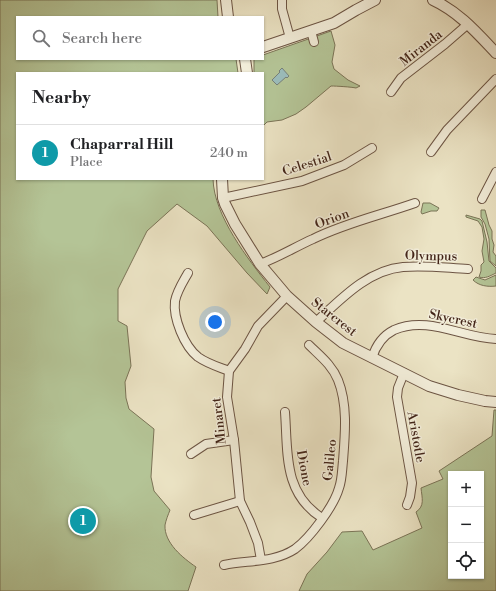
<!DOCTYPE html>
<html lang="en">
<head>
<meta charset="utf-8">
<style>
	body { margin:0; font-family:"Libre Bodoni",serif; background:#f6f6f6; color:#202124 }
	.controls { position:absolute; right:12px; bottom:12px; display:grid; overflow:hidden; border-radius:0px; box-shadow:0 1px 3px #0004 }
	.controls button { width:36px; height:36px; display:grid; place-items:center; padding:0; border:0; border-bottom:1px solid #e0e0e0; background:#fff; color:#202124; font:20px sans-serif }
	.you { position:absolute; left:215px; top:322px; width:14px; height:14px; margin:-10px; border:3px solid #fff; border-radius:50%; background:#1a73e8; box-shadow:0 0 0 6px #1a73e833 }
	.badge { display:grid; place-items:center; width:26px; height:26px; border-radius:50%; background:#0b8043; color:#fff; font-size:13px; font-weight:700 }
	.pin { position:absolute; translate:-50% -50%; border:2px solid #fff; box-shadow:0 1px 4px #0006 }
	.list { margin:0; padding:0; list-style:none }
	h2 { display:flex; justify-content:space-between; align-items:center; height:52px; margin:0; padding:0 16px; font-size:17px }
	h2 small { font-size:13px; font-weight:400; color:#757577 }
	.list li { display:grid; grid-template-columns:26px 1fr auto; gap:12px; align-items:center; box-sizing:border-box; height:56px; padding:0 16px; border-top:1px solid #e0e0e0 }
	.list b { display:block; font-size:15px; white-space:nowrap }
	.list p { margin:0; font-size:13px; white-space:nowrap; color:#757577 }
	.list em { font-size:13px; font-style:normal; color:#757577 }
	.icon { flex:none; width:22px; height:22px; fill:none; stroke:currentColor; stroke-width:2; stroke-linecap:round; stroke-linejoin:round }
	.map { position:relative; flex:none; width:496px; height:591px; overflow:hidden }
	.search { position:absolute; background:#fff; box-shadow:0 1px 3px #0004; left:16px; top:16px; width:248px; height:44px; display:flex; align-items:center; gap:10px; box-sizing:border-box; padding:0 14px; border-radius:0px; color:#757577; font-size:15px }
	.panel { position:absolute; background:#fff; box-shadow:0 1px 3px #0004; left:16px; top:72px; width:248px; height:108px; border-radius:0px }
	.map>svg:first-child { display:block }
</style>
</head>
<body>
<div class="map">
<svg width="496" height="591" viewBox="0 0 496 591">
	<rect width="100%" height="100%" fill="#ebe3c4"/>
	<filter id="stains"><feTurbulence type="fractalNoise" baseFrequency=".005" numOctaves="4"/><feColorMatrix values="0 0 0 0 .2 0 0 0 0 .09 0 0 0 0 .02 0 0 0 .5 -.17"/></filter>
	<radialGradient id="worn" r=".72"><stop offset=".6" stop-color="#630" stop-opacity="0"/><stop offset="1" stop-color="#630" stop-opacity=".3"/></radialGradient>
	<g fill="#b4c496" stroke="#7b7457" fill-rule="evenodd">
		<path d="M 0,0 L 217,0 L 218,17 L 17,17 L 17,59 L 236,59 L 238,73 L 17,73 L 17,179 L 213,179 C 214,216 248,259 270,287 L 267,294 L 247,273 L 207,226 L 177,204 L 147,231 L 118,289 L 118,321 L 127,326 L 131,366 L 125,382 L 126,398 L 129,409 L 154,429 L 151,477 L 154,491 L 170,510 C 168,515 166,520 165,525 C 164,543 183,558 196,567 L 188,591 L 0,591 Z"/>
		<path d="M 331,31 L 335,45 L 332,62 L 334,69 L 348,80 L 360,86 L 356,88 C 352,87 336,86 331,86 L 306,107 L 296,114 L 282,120 L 267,122 L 263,126 L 263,73 L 254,73 L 254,59 L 263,59 L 263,55 Z"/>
		<path d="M 423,203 L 430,203 L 439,208 L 437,211 L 431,211 L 422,214 L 421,212 Z"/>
		<path d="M 481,210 L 485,210 L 489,225 L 492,231 L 492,239 L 494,245 L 493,252 L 496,256 L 496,266 L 490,261 L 489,239 L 485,224 L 481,217 Z"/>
		<path d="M 466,215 L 480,219 L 482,221 L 487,242 L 489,261 L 496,268 L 496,273 C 490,276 485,279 479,277 L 481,271 L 481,265 L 484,262 L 482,251 L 484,239 L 482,227 L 478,221 L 466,217 Z"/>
		<path d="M 496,275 L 496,286 C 488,287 479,286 473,280 L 476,277 L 485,280 Z"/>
		<path d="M 494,410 L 496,410 L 496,591 L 299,591 L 307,574 L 327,552 L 342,532 L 362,531 L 373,550 L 422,528 L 416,512 C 425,506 422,498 421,488 L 443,479 L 439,471 L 492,436 ZM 451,474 L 481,474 L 481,576 L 451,576 Z"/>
	</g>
	<path fill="#9bbdbc" stroke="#77807a" d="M 282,68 L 289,76 L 287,78 L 286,77 L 277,85 L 272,80 L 280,72 L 279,71 Z"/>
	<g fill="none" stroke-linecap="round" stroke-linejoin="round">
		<defs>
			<g id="minor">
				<path d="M 282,0 L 282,9 L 290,38"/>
				<path d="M 311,31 L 314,42"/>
				<path d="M 391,92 L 401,78 L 445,44 L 468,24"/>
				<path d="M 431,152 L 447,130 L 496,79"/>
				<path d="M 223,198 L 302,181 L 344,165 L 372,148"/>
				<path d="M 482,199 L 496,172"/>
				<path d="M 260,264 C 279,257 295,247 313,239 C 345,223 381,215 415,203"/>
				<path d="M 188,273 C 183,282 177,291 175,301 C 173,318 184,346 198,357 C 208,364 219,367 229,371"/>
				<path d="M 316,322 C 341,299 368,270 403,267 C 425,265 447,268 468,269"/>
				<path d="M 372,358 C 376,345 382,336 394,330 C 428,315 462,338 496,339"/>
				<path d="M 404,373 L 398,388 L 397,397 L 412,483 L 410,497 L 407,505"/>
				<path d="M 285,412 C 288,453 283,493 322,518"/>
				<path d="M 191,454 L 206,444 L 234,440"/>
				<path d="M 194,515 L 240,501"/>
				<path d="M 261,560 L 258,543 L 250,522 L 240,501 L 234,440 L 227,397 L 229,371 L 245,349 L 258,326 L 287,296"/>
				<path d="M 224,565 C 247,560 274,563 295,549 C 310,538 334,506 339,488 C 342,480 342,470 343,461 C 345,435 348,405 338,380 C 332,365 320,356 309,345"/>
			</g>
			<g id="tertiary">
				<path d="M 226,0 L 228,17"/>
				<path d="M 433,0 C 459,12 477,33 496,53"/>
				<path d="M 263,47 L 334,23 L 356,10 L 375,0"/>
				<path d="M 245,59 L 247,73"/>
				<path d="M 222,179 L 223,198 L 225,204 L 235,224 L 260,264 L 287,296 L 316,322 L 343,343 L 429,386 L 458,395 L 485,401 L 496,402"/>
			</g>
		</defs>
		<use href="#minor" stroke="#6c5443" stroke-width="10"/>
		<use href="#tertiary" stroke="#6c5443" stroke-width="12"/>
		<use href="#minor" stroke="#f2edd9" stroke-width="8"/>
		<use href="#tertiary" stroke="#f2edd9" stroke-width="10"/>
	</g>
	<g text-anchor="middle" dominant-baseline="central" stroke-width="3" stroke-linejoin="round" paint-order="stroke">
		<g font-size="13" fill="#422418" stroke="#f2edd9">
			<text transform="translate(421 48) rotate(-38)">Miranda</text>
			<text transform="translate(307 164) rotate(-18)">Celestial</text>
			<text transform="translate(332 219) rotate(-20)">Orion</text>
			<text transform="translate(431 256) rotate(1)">Olympus</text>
			<text transform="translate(334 317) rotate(38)">Starcrest</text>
			<text transform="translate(453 319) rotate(12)">Skycrest</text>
			<text transform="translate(219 421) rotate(-97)">Minaret</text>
			<text transform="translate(416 437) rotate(80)">Aristotle</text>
			<text transform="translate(330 460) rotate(-84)">Galileo</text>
			<text transform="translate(304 468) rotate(79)">Dione</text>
		</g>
	</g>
	<rect width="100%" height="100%" filter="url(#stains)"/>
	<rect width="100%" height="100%" fill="url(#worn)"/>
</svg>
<div class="controls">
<button>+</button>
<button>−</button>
<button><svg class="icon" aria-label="locate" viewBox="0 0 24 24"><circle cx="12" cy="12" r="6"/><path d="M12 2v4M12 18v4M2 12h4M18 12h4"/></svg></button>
</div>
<div class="you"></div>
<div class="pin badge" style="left:83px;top:521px;background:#0f9aa8">1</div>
<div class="search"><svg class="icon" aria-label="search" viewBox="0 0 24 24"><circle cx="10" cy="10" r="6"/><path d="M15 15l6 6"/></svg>Search here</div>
<section class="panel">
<h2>Nearby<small></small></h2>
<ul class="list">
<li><span class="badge" style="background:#0f9aa8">1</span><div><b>Chaparral Hill</b><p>Place</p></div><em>240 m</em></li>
</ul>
</section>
</div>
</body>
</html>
